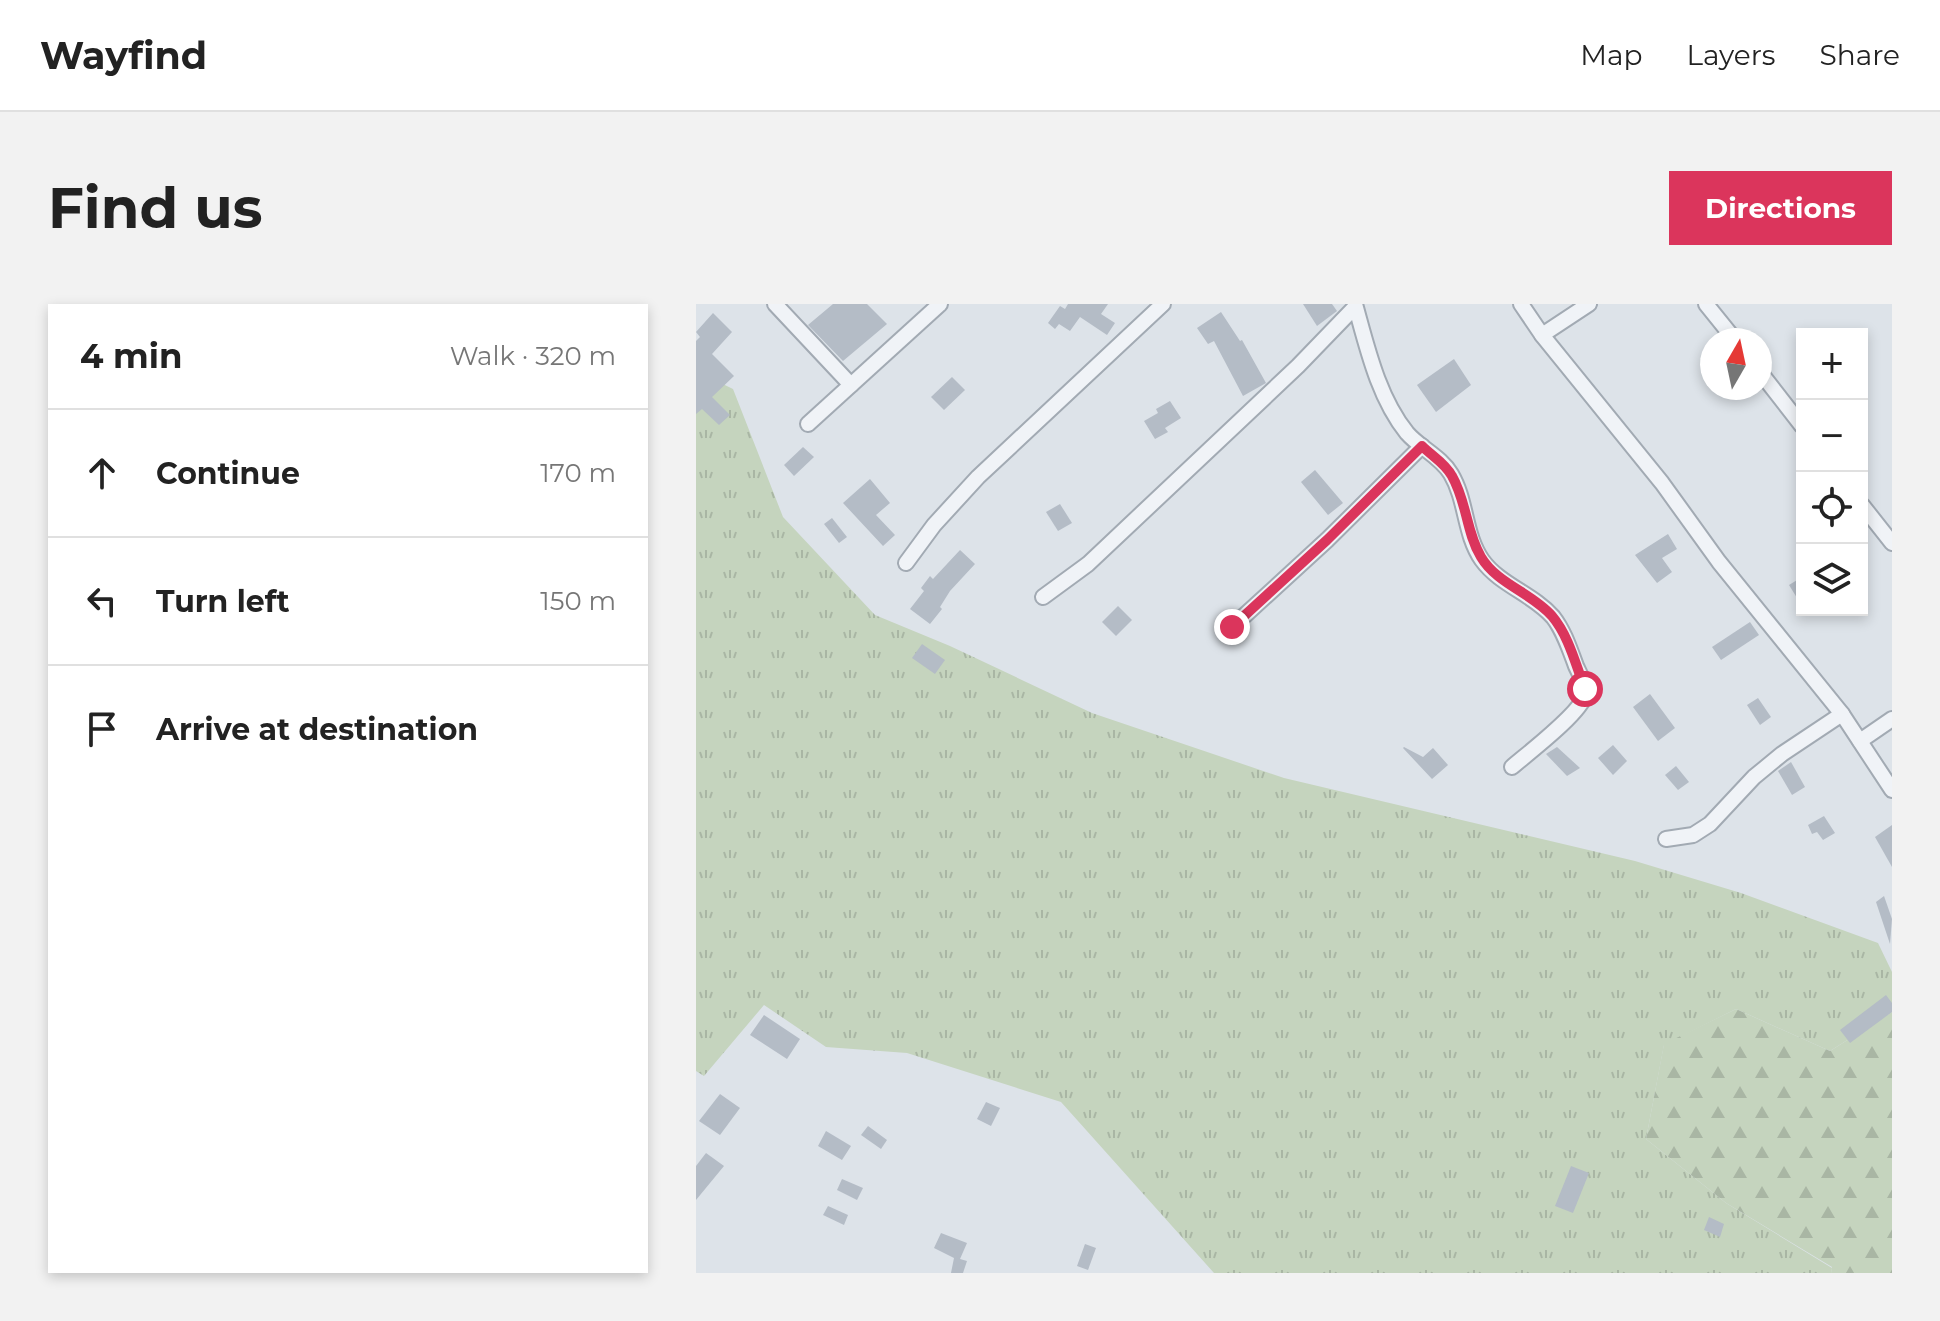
<!DOCTYPE html>
<html lang="en">
<head>
<meta charset="utf-8">
<style>
	body { margin:0; font-family:Montserrat,sans-serif; background:#f2f2f2; color:#222 }
	.controls { position:absolute; right:24px; top:24px; display:grid; overflow:hidden; border-radius:0px; box-shadow:0 4px 12px #0003 }
	.controls button { width:72px; height:72px; display:grid; place-items:center; padding:0; border:0; border-bottom:2px solid #e0e0e0; background:#fff; color:#222; font:40px sans-serif }
	.compass { position:absolute; left:1004px; top:24px; width:72px; height:72px; border-radius:50%; background:#fff; box-shadow:0 4px 12px #0003; rotate:9deg }
	.stop { position:absolute; width:24px; height:24px; margin:-18px; border:6px solid #db355c; border-radius:50%; background:#fff }
	.stop.end { background:#db355c; border-color:#fff; box-shadow:0 2px 8px #0008 }
	.list { margin:0; padding:0; list-style:none }
	h2 { display:flex; justify-content:space-between; align-items:center; height:104px; margin:0; padding:0 32px; font-size:34px }
	h2 small { font-size:26px; font-weight:400; color:#767676 }
	.list li { display:grid; grid-template-columns:52px 1fr auto; gap:24px; align-items:center; box-sizing:border-box; height:128px; padding:0 32px; border-top:2px solid #e0e0e0 }
	.list b { display:block; font-size:30px; white-space:nowrap }
	.list em { font-size:26px; font-style:normal; color:#767676 }
	.icon { flex:none; width:44px; height:44px; fill:none; stroke:currentColor; stroke-width:2; stroke-linecap:round; stroke-linejoin:round }
	.map { position:relative; flex:none; width:1196px; height:969px; overflow:hidden; border-radius:0px }
	header { display:flex; align-items:center; gap:48px; box-sizing:border-box; height:112px; padding:0 40px; background:#fff; border-bottom:2px solid #e0e0e0 }
	header strong { font-size:38px }
	nav { display:flex; gap:44px; margin-inline-start:auto; font-size:28px }
	.intro { display:flex; align-items:center; justify-content:space-between; box-sizing:border-box; height:192px; padding:0 48px }
	h1 { margin:0; font-size:56px }
	.button { padding:20px 36px; border-radius:0px; background:#db355c; color:#fff; font-size:28px; font-weight:700 }
	main { display:flex; gap:48px; padding:0 48px }
	aside { flex:1; background:#fff; border-radius:0px; box-shadow:0 4px 12px #0003 }
	.map>svg:first-child { display:block }
</style>
</head>
<body>
<header>
<strong>Wayfind</strong>
<nav><a>Map</a><a>Layers</a><a>Share</a></nav>
</header>
<div class="intro"><h1>Find us</h1><a class="button">Directions</a></div>
<main>
<aside>
<h2>4 min<small>Walk · 320 m</small></h2>
<ul class="list">
<li><svg class="icon" aria-label="ahead" viewBox="0 0 24 24"><path d="M12 20V5M6 11l6-6 6 6"/></svg><div><b>Continue</b></div><em>170 m</em></li>
<li><svg class="icon" aria-label="left" viewBox="0 0 24 24"><path d="M17 20v-9H6M10 6l-5 5 5 5"/></svg><div><b>Turn left</b></div><em>150 m</em></li>
<li><svg class="icon" aria-label="arrive" viewBox="0 0 24 24"><path d="M6 21V4h12l-3 4 3 4H6"/></svg><div><b>Arrive at destination</b></div></li>
</ul>
</aside>
<div class="map">
<svg width="1196" height="969" viewBox="0 0 1196 969">
	<defs>
		<pattern id="grass-tufts" width="24" height="20" patternUnits="userSpaceOnUse" patternTransform="scale(2)"><rect width="24" height="20" fill="#c5d4be"/><path d="M3 7l-1-3M5 7V3M7 7l1-3M15 17l-1-3M17 17v-4M19 17l1-3" fill="none" stroke="#a9b6a4"/></pattern>
		<pattern id="forest-firs" width="22" height="20" patternUnits="userSpaceOnUse" patternTransform="scale(2)"><rect width="22" height="20" fill="#c5d4be"/><path d="M5 1l3.5 6h-7zM16 11l3.5 6h-7z" fill="#a9b6a4"/></pattern>
	</defs>
	<rect width="100%" height="100%" fill="#dde3e9"/>
	<path fill="url(#grass-tufts)" d="M 0,67 L 37,85 L 87,213 L 179,311 L 254,342 L 396,409 L 588,474 L 939,557 L 1045,589 L 1182,639 L 1196,668 L 1196,708 L 1134,747 L 1040,705 L 968,741 L 950,835 L 1030,899 L 1136,964 L 1135,969 L 518,969 L 365,798 L 211,749 L 130,743 L 68,701 L 8,772 L 0,767 Z"/>
	<path fill="url(#forest-firs)" d="M 1040,705 L 1134,747 L 1196,708 L 1196,969 L 1135,969 L 1136,963 L 1030,899 L 950,835 L 968,740 Z"/>
	<g fill="#b4bcc6">
		<path d="M 137,0 L 171,0 L 191,20 L 147,57 L 112,21 Z"/>
		<path d="M 372,0 L 412,0 L 405,10 L 419,19 L 411,31 L 384,13 L 374,27 L 363,20 L 359,25 L 352,19 L 364,2 L 369,5 Z"/>
		<path d="M 607,0 L 636,0 L 641,7 L 621,22 Z"/>
		<path d="M 525,8 L 544,37 L 546,36 L 570,79 L 547,92 L 518,37 L 512,40 L 501,24 Z"/>
		<path d="M 17,9 L 36,28 L 16,50 L 38,72 L 16,93 L 34,111 L 23,121 L 6,105 L 0,110 L 0,37 L 4,33 L 0,28 Z"/>
		<path d="M 758,55 L 775,81 L 740,108 L 721,81 Z"/>
		<path d="M 256,73 L 269,86 L 248,106 L 235,93 Z"/>
		<path d="M 474,97 L 485,114 L 469,124 L 472,128 L 459,135 L 448,117 L 462,109 L 460,105 Z"/>
		<path d="M 107,143 L 118,153 L 98,172 L 88,161 Z"/>
		<path d="M 619,166 L 647,199 L 632,211 L 605,178 Z"/>
		<path d="M 174,175 L 194,199 L 180,211 L 199,231 L 187,242 L 147,199 Z"/>
		<path d="M 364,200 L 376,219 L 362,227 L 350,208 Z"/>
		<path d="M 136,214 L 151,233 L 143,239 L 128,220 Z"/>
		<path d="M 972,230 L 981,245 L 966,254 L 976,268 L 961,279 L 939,251 Z"/>
		<path d="M 264,246 L 279,260 L 254,287 L 244,303 L 246,305 L 234,320 L 214,305 L 228,287 L 225,284 L 234,272 L 237,275 Z"/>
		<path d="M 1106,273 L 1106,302 L 1093,281 Z"/>
		<path d="M 422,302 L 436,316 L 420,332 L 406,318 Z"/>
		<path d="M 1054,318 L 1063,331 L 1025,356 L 1016,343 Z"/>
		<path d="M 226,340 L 249,356 L 239,370 L 216,354 Z"/>
		<path d="M 954,390 L 979,424 L 962,437 L 937,403 Z"/>
		<path d="M 1062,394 L 1075,413 L 1064,421 L 1051,401 Z"/>
		<path d="M 917,441 L 931,457 L 917,471 L 902,454 Z"/>
		<path d="M 708,443 L 727,453 L 737,444 L 752,461 L 736,475 L 707,444 Z"/>
		<path d="M 861,443 L 884,464 L 871,472 L 850,450 Z"/>
		<path d="M 1095,458 L 1109,483 L 1096,491 L 1082,467 Z"/>
		<path d="M 980,462 L 993,478 L 982,486 L 969,471 Z"/>
		<path d="M 1128,512 L 1139,529 L 1127,536 L 1121,528 L 1116,530 L 1112,521 Z"/>
		<path d="M 1196,521 L 1196,563 L 1179,533 Z"/>
		<path d="M 1188,592 L 1196,615 L 1194,640 L 1180,598 Z"/>
		<path d="M 1190,691 L 1196,699 L 1196,708 L 1154,739 L 1144,726 Z"/>
		<path d="M 68,711 L 104,735 L 91,755 L 54,731 Z"/>
		<path d="M 24,790 L 44,804 L 24,831 L 3,817 Z"/>
		<path d="M 290,798 L 304,804 L 295,822 L 281,815 Z"/>
		<path d="M 172,822 L 191,836 L 185,845 L 165,831 Z"/>
		<path d="M 130,827 L 155,842 L 146,856 L 122,842 Z"/>
		<path d="M 10,849 L 28,862 L 0,896 L 0,862 Z"/>
		<path d="M 875,862 L 893,869 L 877,909 L 859,902 Z"/>
		<path d="M 146,875 L 167,884 L 161,896 L 141,886 Z"/>
		<path d="M 132,902 L 152,911 L 148,921 L 127,911 Z"/>
		<path d="M 1013,913 L 1028,920 L 1024,933 L 1008,926 Z"/>
		<path d="M 245,929 L 271,939 L 264,955 L 271,957 L 267,969 L 255,969 L 258,954 L 238,944 Z"/>
		<path d="M 389,940 L 400,944 L 392,966 L 381,962 Z"/>
	</g>
	<g fill="none" stroke-linecap="round" stroke-linejoin="round">
		<defs>
			<g id="minor">
				<path d="M 79,0 L 155,81"/>
				<path d="M 659,0 C 671,43 682,93 711,129 C 724,144 745,153 755,170 C 771,197 768,230 786,256 C 804,281 837,290 857,313 C 868,327 874,346 880,362 C 884,371 891,382 889,391 C 885,409 831,450 816,463"/>
				<path d="M 825,0 L 846,31 L 966,179 L 1023,258 L 1146,410 L 1196,486"/>
				<path d="M 1010,0 L 1039,36"/>
				<path d="M 846,31 L 893,0"/>
				<path d="M 1064,68 L 1106,122"/>
				<path d="M 112,120 L 244,0"/>
				<path d="M 1166,201 L 1196,239"/>
				<path d="M 210,259 L 238,221 L 282,173 L 467,0"/>
				<path d="M 347,293 L 392,260 L 602,62 L 659,3"/>
				<path d="M 536,323 L 631,236 L 726,142"/>
				<path d="M 1164,437 L 1196,415"/>
				<path d="M 970,535 L 997,531 L 1014,520 L 1058,473 L 1086,450 L 1146,410"/>
			</g>
		</defs>
		<use href="#minor" stroke="#a2aab3" stroke-width="18"/>
		<use href="#minor" stroke="#f0f3f7" stroke-width="14"/>
	</g>
	<g fill="none" stroke-linecap="round" stroke-linejoin="round">
		<path stroke="#db355c" stroke-width="10" d="M 536,323 L 631,236 L 726,142 C 736,152 749,159 756,172 C 771,198 770,228 785,253 C 801,280 836,289 856,312 C 873,332 880,362 889,385"/>
	</g>
</svg>
<div class="controls">
<button>+</button>
<button>−</button>
<button><svg class="icon" aria-label="locate" viewBox="0 0 24 24"><circle cx="12" cy="12" r="6"/><path d="M12 2v4M12 18v4M2 12h4M18 12h4"/></svg></button>
<button><svg class="icon" aria-label="layers" viewBox="0 0 24 24"><path d="M12 4l9 5-9 5-9-5zM3 14l9 5 9-5"/></svg></button>
</div>
<svg class="compass" viewBox="-18 -18 36 36"><path d="M0-13l5 13h-10z" fill="#e53935"/><path d="M0 13l5-13h-10z" fill="#767676"/></svg>
<div class="stop" style="left:889px;top:385px"></div>
<div class="stop end" style="left:536px;top:323px"></div>
</div>
</main>
</body>
</html>
